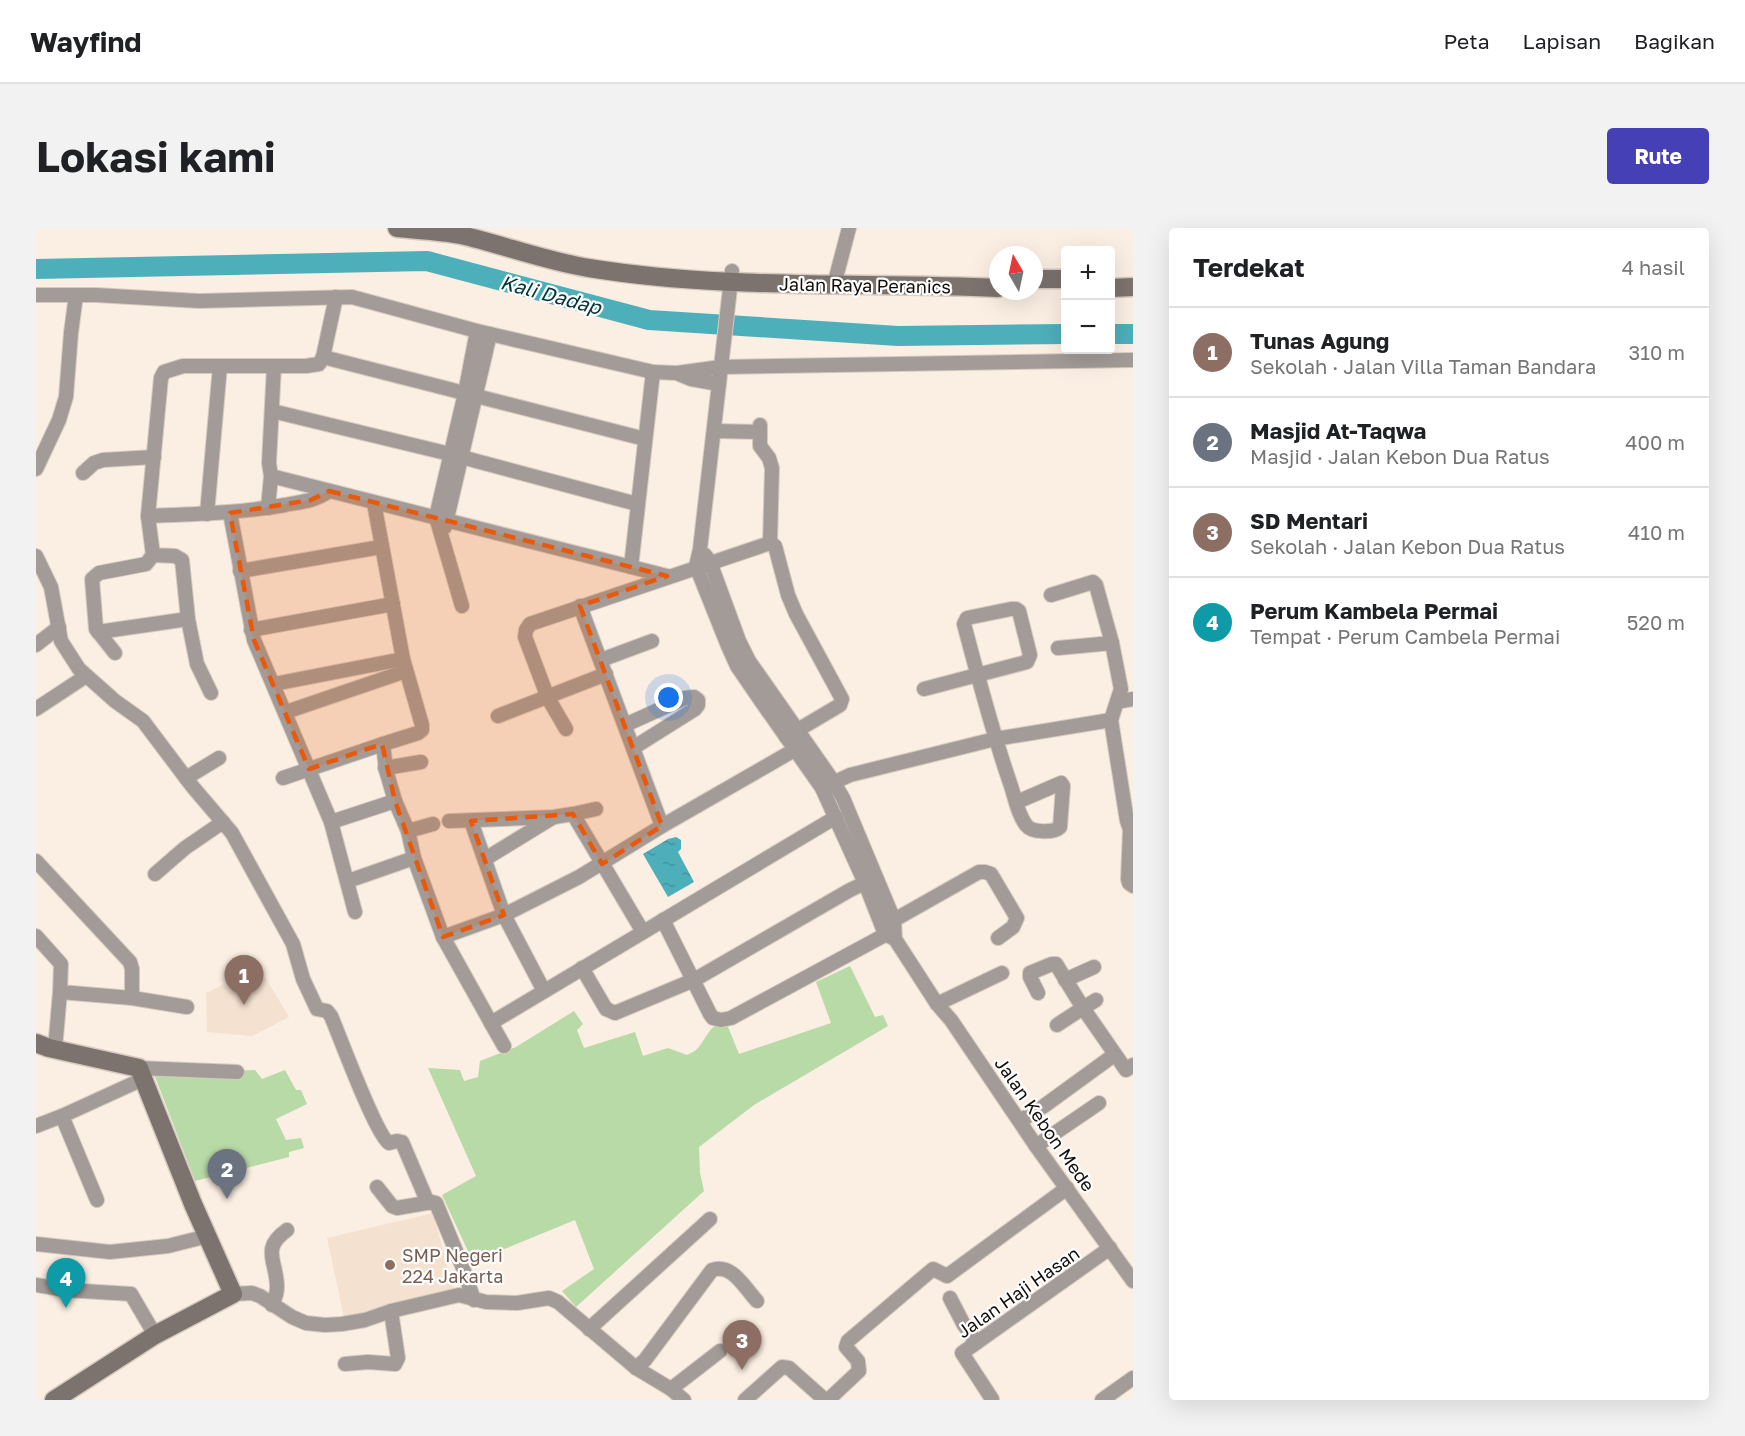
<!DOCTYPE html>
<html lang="id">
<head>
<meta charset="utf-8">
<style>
	body { margin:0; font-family:"Golos Text",sans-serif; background:#f2f2f2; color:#202124 }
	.controls { position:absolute; right:18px; top:18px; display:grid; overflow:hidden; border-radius:6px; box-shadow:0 6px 24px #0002 }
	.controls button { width:54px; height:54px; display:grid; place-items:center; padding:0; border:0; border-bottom:2px solid #e0e0e0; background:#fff; color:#202124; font:30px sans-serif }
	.compass { position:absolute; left:953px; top:18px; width:54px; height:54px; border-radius:50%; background:#fff; box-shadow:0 6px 24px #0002; rotate:351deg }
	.you { position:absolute; left:633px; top:470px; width:21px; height:21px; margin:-15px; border:4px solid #fff; border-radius:50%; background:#1a73e8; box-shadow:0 0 0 9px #1a73e833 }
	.badge { display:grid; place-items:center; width:39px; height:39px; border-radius:50%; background:#4640b6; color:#fff; font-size:20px; font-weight:700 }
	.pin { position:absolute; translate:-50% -50px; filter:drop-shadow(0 2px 3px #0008) }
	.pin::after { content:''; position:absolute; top:32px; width:21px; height:18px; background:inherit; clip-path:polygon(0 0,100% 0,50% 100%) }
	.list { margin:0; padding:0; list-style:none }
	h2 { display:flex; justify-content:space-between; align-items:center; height:78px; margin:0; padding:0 24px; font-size:26px }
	h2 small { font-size:20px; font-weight:400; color:#757577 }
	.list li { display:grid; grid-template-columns:39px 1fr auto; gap:18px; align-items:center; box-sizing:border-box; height:90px; padding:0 24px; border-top:2px solid #e0e0e0 }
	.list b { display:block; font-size:22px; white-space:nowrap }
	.list p { margin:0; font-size:20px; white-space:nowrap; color:#757577 }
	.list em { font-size:20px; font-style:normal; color:#757577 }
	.map { position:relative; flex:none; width:1097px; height:1172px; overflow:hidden; border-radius:6px }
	header { display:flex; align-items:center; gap:36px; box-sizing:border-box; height:84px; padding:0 30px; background:#fff; border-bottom:2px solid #e0e0e0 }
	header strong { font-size:28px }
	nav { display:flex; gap:33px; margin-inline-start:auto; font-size:21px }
	.intro { display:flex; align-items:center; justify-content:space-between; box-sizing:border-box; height:144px; padding:0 36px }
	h1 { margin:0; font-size:42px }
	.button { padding:15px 27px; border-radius:6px; background:#4640b6; color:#fff; font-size:21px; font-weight:700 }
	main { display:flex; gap:36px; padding:0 36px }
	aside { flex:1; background:#fff; border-radius:6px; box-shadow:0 6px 24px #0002 }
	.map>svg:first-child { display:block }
</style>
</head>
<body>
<header>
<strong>Wayfind</strong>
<nav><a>Peta</a><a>Lapisan</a><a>Bagikan</a></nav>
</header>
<div class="intro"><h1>Lokasi kami</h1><a class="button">Rute</a></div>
<main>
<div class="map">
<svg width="1097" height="1172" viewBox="0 0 1097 1172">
	<defs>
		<pattern id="water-ripples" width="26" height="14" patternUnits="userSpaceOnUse" patternTransform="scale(1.5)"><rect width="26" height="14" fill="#4dafba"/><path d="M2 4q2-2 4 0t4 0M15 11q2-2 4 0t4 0" fill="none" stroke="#42959f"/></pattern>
	</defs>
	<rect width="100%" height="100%" fill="#fbeee2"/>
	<g fill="#f4e1d0">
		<path d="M 229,749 L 253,789 L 216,808 L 171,804 L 170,765 L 188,756 L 194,763 Z"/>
		<path d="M 397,985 L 418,1063 L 308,1089 L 291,1010 Z"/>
	</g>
	<g fill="#b7daa6">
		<path d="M 814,738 L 839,789 L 847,787 L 852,798 L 718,877 L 663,919 L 664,945 L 668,963 L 540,1079 L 526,1063 L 558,1041 L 539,992 L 437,1034 L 406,967 L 440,948 L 392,840 L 424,842 L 428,853 L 442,849 L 444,833 L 480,819 L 538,783 L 547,796 L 541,802 L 548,820 L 599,804 L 607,828 L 632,820 L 651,827 C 654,825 658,824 660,822 C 670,813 672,796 690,794 L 703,826 L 795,795 L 780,754 Z"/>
		<path d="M 219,842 L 226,851 L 249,842 L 260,862 L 265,862 L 271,876 L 240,891 L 250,912 L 265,910 L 268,920 L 253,924 L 253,929 L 159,953 L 118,846 Z"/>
	</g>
	<path fill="url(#water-ripples)" d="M 640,609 L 645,612 L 645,621 L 642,624 L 658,654 L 632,669 L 607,626 L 632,611 Z"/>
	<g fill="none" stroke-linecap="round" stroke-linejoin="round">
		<g stroke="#4dafba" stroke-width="20">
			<path d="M 0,41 L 391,33 L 613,92 L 862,108 L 1030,106"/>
			<path d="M 1074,106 L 1097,106"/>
		</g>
		<defs>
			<g id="street">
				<path d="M 696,43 L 664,321 L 660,338 L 692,418 L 701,438 L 725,473 L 786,560 L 829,655 L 849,706 L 859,711 L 901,776 L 915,792 L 1000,918 L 1097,1053"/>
				<path d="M 798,57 L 813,0"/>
				<path d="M 0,67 L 60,67 L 163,73 L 316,69 L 441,103 L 617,144 L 641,145 L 685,139 L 1097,132"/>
				<path d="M 287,129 L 609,211"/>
				<path d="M 238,138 L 233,235 L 235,248 L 631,348"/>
				<path d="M 643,146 L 655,151 L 683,156"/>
				<path d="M 236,183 L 414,226 L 601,276"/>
				<path d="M 724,197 L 724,218 L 733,230 L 736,240 L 734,315"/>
				<path d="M 679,203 L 724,204"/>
				<path d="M 0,241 L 23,192 L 30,169 L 35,105 L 40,67"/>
				<path d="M 47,245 L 58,235 L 67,232 L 118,229"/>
				<path d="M 338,275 L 367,431 L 386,497 L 386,502 L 382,505 L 347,516 L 350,542 L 359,573 L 372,603 L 378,630 L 407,709 L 468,687 L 543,649 L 626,598"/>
				<path d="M 232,280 L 235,248"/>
				<path d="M 194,285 L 218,412 L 295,594 L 319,684"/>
				<path d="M 171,286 L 184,138"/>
				<path d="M 112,288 C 158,286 203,285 249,277 C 264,274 280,273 293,263"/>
				<path d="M 409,299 L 454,106"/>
				<path d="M 669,327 L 674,334 L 703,413 L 713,433 L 797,553 L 807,570 L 858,692 L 859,711"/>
				<path d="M 0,328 L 15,359 L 25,413 L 43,441 L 79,473 L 107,493 L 156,558 L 196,605 L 257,716 L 267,751 L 281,781 L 291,783 L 295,788 C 304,809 340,907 353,915 L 361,913 L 366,914 L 392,975"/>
				<path d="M 595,339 L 617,144"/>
				<path d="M 204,343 L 345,319"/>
				<path d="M 426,378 L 400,289 L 429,165 L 441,103"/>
				<path d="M 544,378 L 626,598 L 767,517"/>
				<path d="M 215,402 L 357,376"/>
				<path d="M 62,404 L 152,391"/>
				<path d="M 0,417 L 23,399"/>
				<path d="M 1022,420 L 1076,415"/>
				<path d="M 79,425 L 60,401 L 56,351 L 63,345 L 110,336 L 117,327"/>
				<path d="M 565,432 L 616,413"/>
				<path d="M 238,456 L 367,431"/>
				<path d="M 888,461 L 991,434 L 994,427 L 983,383 L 980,381 L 975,381 L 931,390 L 928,396 C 942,449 956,503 974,555 C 979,569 981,585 990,597 C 996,605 1018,605 1024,599 L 1027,558 L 1025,555 L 981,574"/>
				<path d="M 175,465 L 161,436 L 152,391 L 146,332 L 139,328 L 117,327 L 112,288 L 125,150 L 128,144 L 147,138 L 270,138 L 283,136 L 287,129 L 300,69"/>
				<path d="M 1081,474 L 1097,471"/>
				<path d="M 0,481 L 50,448"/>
				<path d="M 250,484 L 370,443"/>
				<path d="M 462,488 L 570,446"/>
				<path d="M 1075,492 L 1091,593 L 1094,601 L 1097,603"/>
				<path d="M 589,497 L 649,470 L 658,469 L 662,472 L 662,477 L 659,481 L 597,520"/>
				<path d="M 530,501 L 512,470 L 489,409 L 490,402 L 494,396 L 734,315 L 739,318 L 752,367 L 760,386 L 806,471 L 804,477 L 750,509"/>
				<path d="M 349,540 L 385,534"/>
				<path d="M 150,550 L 183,530"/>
				<path d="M 247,550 L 347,516"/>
				<path d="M 786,560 L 814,547 L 959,511 L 1075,492 L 1085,461 L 1076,415 L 1060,357 L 1057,354 L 1015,367"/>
				<path d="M 537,586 L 560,581"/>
				<path d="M 413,593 L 518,589 L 537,586 L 607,704"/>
				<path d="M 435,593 L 468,687 L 508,763"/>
				<path d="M 295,594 L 359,573"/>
				<path d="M 1094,601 L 1092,651 L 1093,655 L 1097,658"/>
				<path d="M 372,603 L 397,596"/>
				<path d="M 449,631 L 516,590"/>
				<path d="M 0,633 L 94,734 L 96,741 L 96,770 L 24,764 L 25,736 L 0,708"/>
				<path d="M 119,646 L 149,620 L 187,594"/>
				<path d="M 312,653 L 378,630"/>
				<path d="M 627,692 L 674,786 L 677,790 L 685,792 L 695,790 L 858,702"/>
				<path d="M 851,696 L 943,644 L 949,644 L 955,646 L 981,690 L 977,699 L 962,710"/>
				<path d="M 407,709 L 455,795 L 800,589"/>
				<path d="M 546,740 L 570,781 L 579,785 L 658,752 L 814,662 L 829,655"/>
				<path d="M 1029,752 L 1058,739"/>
				<path d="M 1002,765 L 994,749 L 994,745 L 1016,736 L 1020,736 L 1047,780 L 1021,797"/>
				<path d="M 96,770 L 151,779"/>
				<path d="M 1060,772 L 1047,780 L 1090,842 L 1097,837"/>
				<path d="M 901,776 L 966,745"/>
				<path d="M 455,795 L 468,818"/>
				<path d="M 19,821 L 24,764"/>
				<path d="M 103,840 L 201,844"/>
				<path d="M 26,888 L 61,972"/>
				<path d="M 984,893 L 1008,878 L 1078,827"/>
				<path d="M 0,898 L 26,888 L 107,851"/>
				<path d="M 1000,918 L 1063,875"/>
				<path d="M 341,959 L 356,978 L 361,980 L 396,974 L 400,975 L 427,1040 L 438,1072"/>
				<path d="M 0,1016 L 74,1024 L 132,1018 L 172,1008"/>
				<path d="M 0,1057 L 30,1062 L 95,1066 L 119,1107"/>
				<path d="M 197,1066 L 216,1065 L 224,1068 L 256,1089 L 270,1095 L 289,1097 L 306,1096 L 329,1092 L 355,1083 L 423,1067 L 450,1074 L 481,1075 L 513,1070 L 522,1074 L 600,1140 L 635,1161 L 648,1172"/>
				<path d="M 914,1070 L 928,1097 L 940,1114"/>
				<path d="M 236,1077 C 239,1071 241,1065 241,1059 C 241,1033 224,1021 251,1002"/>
				<path d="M 553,1101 L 674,991"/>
				<path d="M 309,1136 L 332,1134 L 359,1136 L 362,1130 L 355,1083"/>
				<path d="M 600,1140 L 609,1132 L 676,1042 C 696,1035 708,1059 721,1073"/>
				<path d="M 635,1161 L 684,1123"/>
				<path d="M 956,1171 L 926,1125 L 1074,1020"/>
				<path d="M 709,1172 L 746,1139 L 753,1140 L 789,1172"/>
				<path d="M 792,1172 L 823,1143 L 822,1133 L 810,1119 L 812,1113 L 897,1041 L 911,1048 L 1031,960"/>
				<path d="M 1066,1172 L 1097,1150"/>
			</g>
			<g id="secondary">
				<path d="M 361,0 C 382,2 404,3 425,7 C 468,17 509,33 553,40 C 688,62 826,54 962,60"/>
				<path d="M 998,51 L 1030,51"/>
				<path d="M 1074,60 L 1097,59"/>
				<path d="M 0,815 L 13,820 L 103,840 L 157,976 L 197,1066 L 119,1107 L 18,1172"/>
			</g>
		</defs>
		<use href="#street" stroke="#d6cabf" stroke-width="16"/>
		<use href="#secondary" stroke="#d6cabf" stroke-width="21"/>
		<use href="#street" stroke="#a29b98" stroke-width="14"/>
		<use href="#secondary" stroke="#7c726e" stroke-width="18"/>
	</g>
	<path fill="#e8590c" fill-opacity="0.2" stroke="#e8590c" stroke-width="4.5" stroke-dasharray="12 8" stroke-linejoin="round" d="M 293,263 L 631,348 L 544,378 L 626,598 L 566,636 L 537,586 L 435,593 L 468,687 L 407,709 L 359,573 L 346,516 L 273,541 L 218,412 L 194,285 L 275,272 Z"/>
	<circle fill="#8d6e63" stroke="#fefefe" stroke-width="2" cx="354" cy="1037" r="6"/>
	<g text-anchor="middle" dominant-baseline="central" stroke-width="4.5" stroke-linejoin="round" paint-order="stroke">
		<g font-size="18" fill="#120e0a" stroke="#fefefe">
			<text transform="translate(829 57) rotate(1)">Jalan Raya Peranics</text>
			<text transform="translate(1009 896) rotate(55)">Jalan Kebon Mede</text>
			<text transform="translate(982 1064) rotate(-35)">Jalan Haji Hasan</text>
		</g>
		<g font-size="18" fill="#785e54" stroke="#fefefe" text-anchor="start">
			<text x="366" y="1027">SMP Negeri<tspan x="366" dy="21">224 Jakarta</tspan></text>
		</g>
		<g font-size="20" font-style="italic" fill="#033439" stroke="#fefefe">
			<text transform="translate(515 66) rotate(15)">Kali Dadap</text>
		</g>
	</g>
</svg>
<div class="controls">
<button>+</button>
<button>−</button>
</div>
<svg class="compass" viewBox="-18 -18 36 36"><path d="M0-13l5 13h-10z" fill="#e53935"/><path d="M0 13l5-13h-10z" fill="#757577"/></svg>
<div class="you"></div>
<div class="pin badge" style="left:208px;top:777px;background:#8d6e63">1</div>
<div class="pin badge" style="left:191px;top:971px;background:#6b7280">2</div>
<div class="pin badge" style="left:706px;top:1142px;background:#8d6e63">3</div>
<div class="pin badge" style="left:30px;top:1080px;background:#0f9aa8">4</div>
</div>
<aside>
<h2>Terdekat<small>4 hasil</small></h2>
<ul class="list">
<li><span class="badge" style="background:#8d6e63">1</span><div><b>Tunas Agung</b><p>Sekolah · Jalan Villa Taman Bandara</p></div><em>310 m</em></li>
<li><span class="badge" style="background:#6b7280">2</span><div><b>Masjid At-Taqwa</b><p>Masjid · Jalan Kebon Dua Ratus</p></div><em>400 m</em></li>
<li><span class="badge" style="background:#8d6e63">3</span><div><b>SD Mentari</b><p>Sekolah · Jalan Kebon Dua Ratus</p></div><em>410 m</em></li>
<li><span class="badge" style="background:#0f9aa8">4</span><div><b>Perum Kambela Permai</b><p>Tempat · Perum Cambela Permai</p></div><em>520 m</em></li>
</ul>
</aside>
</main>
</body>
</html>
